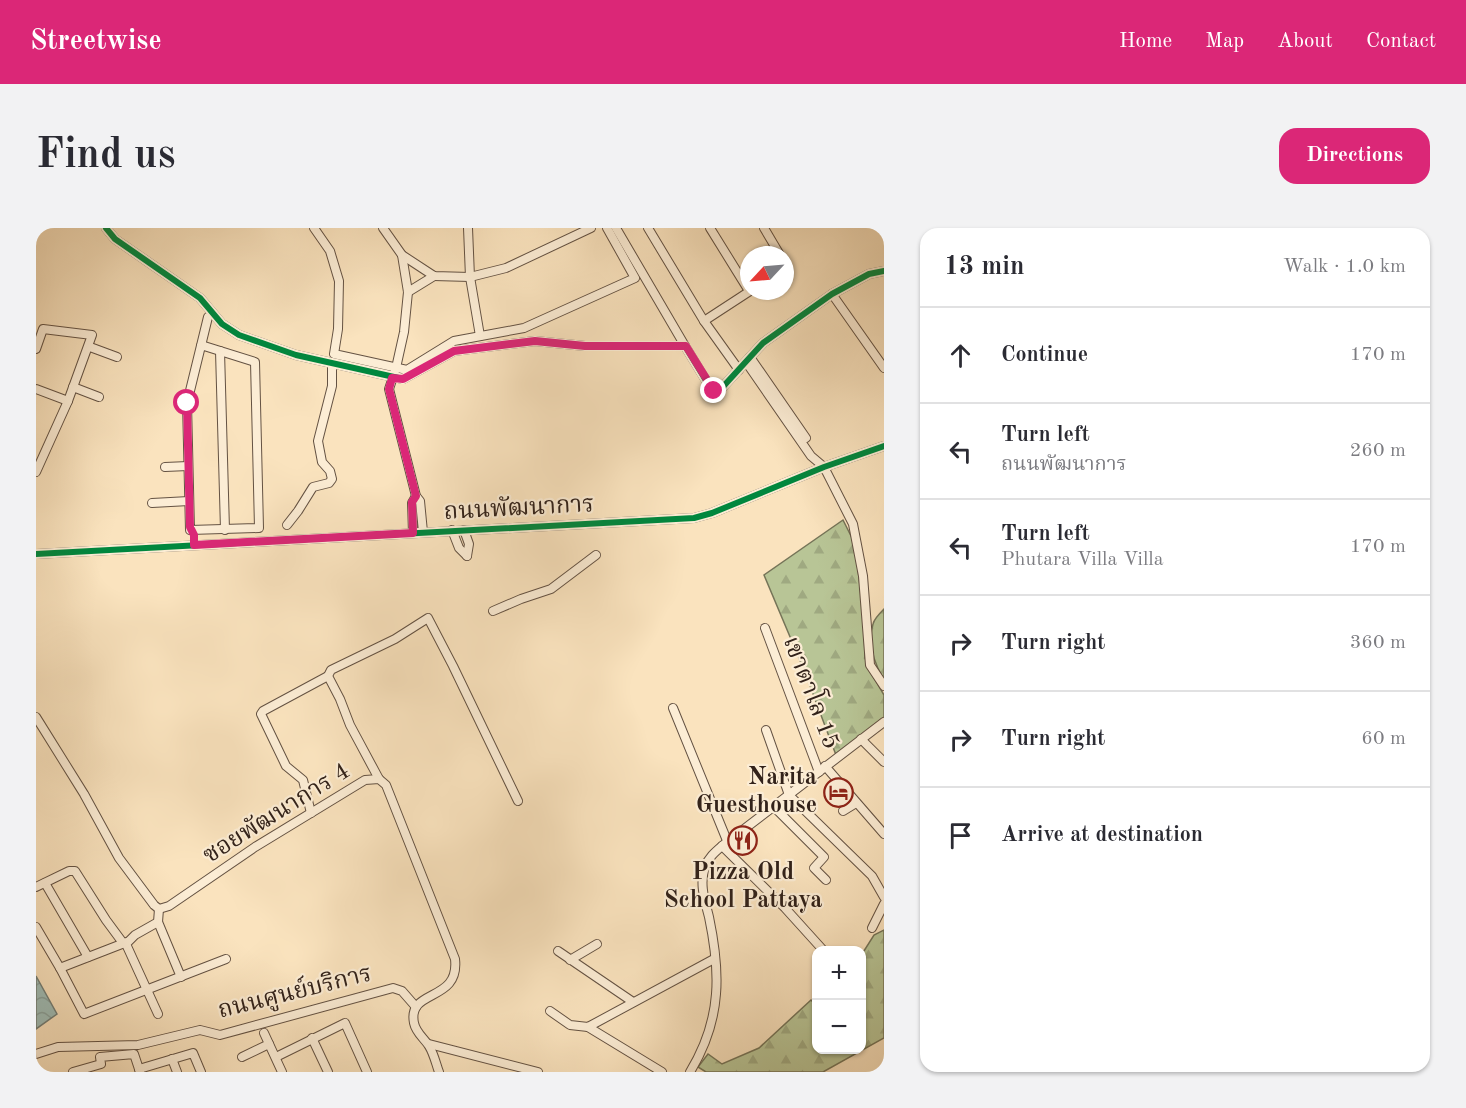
<!DOCTYPE html>
<html lang="en">
<head>
<meta charset="utf-8">
<style>
	body { margin:0; font-family:"Old Standard TT","Noto Serif Thai",serif; background:#f2f2f3; color:#2b2b33 }
	.controls { position:absolute; right:18px; bottom:18px; display:grid; overflow:hidden; border-radius:12px; box-shadow:0 2px 4px #0004 }
	.controls button { width:54px; height:54px; display:grid; place-items:center; padding:0; border:0; border-bottom:2px solid #e1e1e2; background:#fff; color:#2b2b33; font:30px sans-serif }
	.compass { position:absolute; left:704px; top:18px; width:54px; height:54px; border-radius:50%; background:#fff; box-shadow:0 2px 4px #0004; rotate:244deg }
	.stop { position:absolute; width:18px; height:18px; margin:-14px; border:4px solid #db2777; border-radius:50%; background:#fff }
	.stop.end { background:#db2777; border-color:#fff; box-shadow:0 2px 6px #0008 }
	.list { margin:0; padding:0; list-style:none }
	h2 { display:flex; justify-content:space-between; align-items:center; height:78px; margin:0; padding:0 24px; font-size:26px }
	h2 small { font-size:20px; font-weight:400; color:#7c7c81 }
	.list li { display:grid; grid-template-columns:39px 1fr auto; gap:18px; align-items:center; box-sizing:border-box; height:96px; padding:0 24px; border-top:2px solid #e1e1e2 }
	.list b { display:block; font-size:22px; white-space:nowrap }
	.list p { margin:0; font-size:20px; white-space:nowrap; color:#7c7c81 }
	.list em { font-size:20px; font-style:normal; color:#7c7c81 }
	.icon { flex:none; width:33px; height:33px; fill:none; stroke:currentColor; stroke-width:2; stroke-linecap:round; stroke-linejoin:round }
	.map { position:relative; flex:none; width:848px; height:844px; overflow:hidden; border-radius:18px }
	header { display:flex; align-items:center; gap:36px; box-sizing:border-box; height:84px; padding:0 30px; background:#db2777; color:#fff }
	header strong { font-size:28px }
	nav { display:flex; gap:33px; margin-inline-start:auto; font-size:21px }
	.intro { display:flex; align-items:center; justify-content:space-between; box-sizing:border-box; height:144px; padding:0 36px }
	h1 { margin:0; font-size:42px }
	.button { padding:15px 27px; border-radius:18px; background:#db2777; color:#fff; font-size:21px; font-weight:700 }
	main { display:flex; gap:36px; padding:0 36px }
	aside { flex:1; background:#fff; border-radius:18px; box-shadow:0 2px 4px #0004 }
	.map>svg:first-child { display:block }
</style>
</head>
<body>
<header>
<strong>Streetwise</strong>
<nav><a>Home</a><a>Map</a><a>About</a><a>Contact</a></nav>
</header>
<div class="intro"><h1>Find us</h1><a class="button">Directions</a></div>
<main>
<div class="map">
<svg width="848" height="844" viewBox="0 0 848 844">
	<defs>
		<pattern id="forest-firs" width="22" height="20" patternUnits="userSpaceOnUse" patternTransform="scale(1.5)"><rect width="22" height="20" fill="#b8c596"/><path d="M5 1l3.5 6h-7zM16 11l3.5 6h-7z" fill="#9fa981"/></pattern>
		<pattern id="water-waves" width="16" height="10" patternUnits="userSpaceOnUse" patternTransform="scale(1.5)"><rect width="16" height="10" fill="#9fbdb7"/><path d="M0 5q4-4 8 0t8 0" fill="none" stroke="#89a29d"/></pattern>
	</defs>
	<rect width="100%" height="100%" fill="#fae3be"/>
	<filter id="stains"><feTurbulence type="fractalNoise" baseFrequency=".00333" numOctaves="4"/><feColorMatrix values="0 0 0 0 .2 0 0 0 0 .09 0 0 0 0 .02 0 0 0 .5 -.17"/></filter>
	<radialGradient id="worn" r=".72"><stop offset=".6" stop-color="#630" stop-opacity="0"/><stop offset="1" stop-color="#630" stop-opacity=".3"/></radialGradient>
	<g fill="url(#forest-firs)" stroke="#757458" stroke-width="1.5">
		<path d="M 807,292 L 816,310 L 821,333 L 828,392 L 829,430 L 834,443 L 848,467 L 848,489 L 800,527 L 768,442 L 728,347 Z"/>
		<path d="M 848,381 L 848,452 C 838,435 831,416 837,396 C 838,391 844,385 848,381 Z"/>
		<path d="M 848,702 L 848,810 L 787,844 L 670,844 L 662,839 L 672,826 L 686,836 L 723,820 L 775,772 L 780,777 L 780,822 L 826,822 L 826,726 L 838,707 Z"/>
	</g>
	<path fill="url(#water-waves)" stroke="#737f78" stroke-width="1.5" d="M 0,748 L 21,786 L 0,801 Z"/>
	<g fill="none" stroke-linecap="round" stroke-linejoin="round">
		<defs>
			<g id="minor">
				<path d="M 70,0 L 79,11 L 164,70 L 186,96 L 203,107 L 260,127 L 367,151 L 418,123 L 499,113 L 549,118 L 649,118 L 674,159 L 678,163 L 684,162 L 727,115 L 796,66 L 833,46 L 848,43"/>
				<path d="M 278,0 L 294,23 L 303,53 L 302,101 L 298,126 L 371,142 L 418,113 L 488,100 L 599,50 L 571,0"/>
				<path d="M 347,0 L 366,27 L 372,64 L 368,104 L 360,140 L 353,161 L 380,268 L 384,273 L 387,304"/>
				<path d="M 432,0 L 434,49 L 444,108"/>
				<path d="M 580,0 L 649,118"/>
				<path d="M 612,0 L 668,93 L 703,142"/>
				<path d="M 674,0 L 713,63"/>
				<path d="M 728,0 L 744,27"/>
				<path d="M 366,27 L 398,48 L 434,49 L 470,40 L 555,0"/>
				<path d="M 749,35 L 751,39 L 749,41"/>
				<path d="M 372,64 L 398,48"/>
				<path d="M 796,66 L 848,140"/>
				<path d="M 668,93 L 714,63"/>
				<path d="M 165,117 L 219,134 L 223,300 L 154,302 L 151,175 L 172,89"/>
				<path d="M 54,119 L 81,129"/>
				<path d="M 0,121 L 7,101 L 56,107 L 32,173 L 0,244"/>
				<path d="M 184,123 L 189,302"/>
				<path d="M 714,129 L 770,210"/>
				<path d="M 710,134 L 775,228 L 788,239 L 817,296 L 827,348 L 834,437 L 848,458"/>
				<path d="M 37,159 L 63,169"/>
				<path d="M 0,161 L 32,173"/>
				<path d="M 129,239 L 152,238"/>
				<path d="M 116,275 L 153,273"/>
				<path d="M 251,297 L 262,283 L 277,259 L 293,255 L 296,251 L 294,243 L 286,234 L 282,213 L 296,158 L 296,137"/>
				<path d="M 416,302 L 423,320 L 431,328"/>
				<path d="M 428,302 L 433,316 L 431,328"/>
				<path d="M 377,305 L 376,275 L 380,268"/>
				<path d="M 0,326 L 658,290 L 676,285 L 788,239 L 848,218"/>
				<path d="M 457,383 L 485,371 L 515,361 L 560,327"/>
				<path d="M 729,400 L 783,544"/>
				<path d="M 637,480 L 692,615"/>
				<path d="M 0,489 L 48,566 L 83,630 L 118,677 L 123,681"/>
				<path d="M 730,502 L 753,567 L 836,648 L 848,669"/>
				<path d="M 825,511 L 848,534"/>
				<path d="M 789,538 L 848,606"/>
				<path d="M 343,551 L 314,497 L 304,471 L 292,448 L 295,442 L 359,411 L 392,390 L 417,438 L 482,573"/>
				<path d="M 738,579 L 788,629 L 778,640 L 790,652"/>
				<path d="M 807,583 L 820,575"/>
				<path d="M 275,585 L 267,552 L 250,538 L 225,486 L 227,483 L 292,448"/>
				<path d="M 686,618 L 749,680 L 787,722"/>
				<path d="M 9,655 L 52,729"/>
				<path d="M 0,659 L 33,643 L 39,643 L 70,692 L 87,715"/>
				<path d="M 123,681 L 133,678 L 219,619 L 329,552 L 343,551 L 350,557 L 419,731 C 424,775 371,760 378,795 C 380,805 388,810 393,818 C 398,826 400,836 403,844"/>
				<path d="M 122,694 L 145,749"/>
				<path d="M 0,699 L 24,740"/>
				<path d="M 836,700 L 848,676"/>
				<path d="M 91,714 L 24,740 L 48,786 L 190,731"/>
				<path d="M 522,723 L 597,774"/>
				<path d="M 534,732 L 561,716"/>
				<path d="M 514,783 L 534,797 L 552,799 L 678,731"/>
				<path d="M 122,786 L 90,716 L 99,707 L 122,694 L 123,681"/>
				<path d="M 552,799 L 626,844"/>
				<path d="M 228,805 L 246,844"/>
				<path d="M 276,810 L 292,844"/>
				<path d="M 393,816 L 502,844"/>
				<path d="M 0,826 L 22,819 L 102,817 L 164,802 L 184,807 L 357,760 L 366,763 L 380,779"/>
				<path d="M 206,829 L 233,816"/>
				<path d="M 240,829 L 309,795 L 331,844"/>
				<path d="M 136,831 L 141,844"/>
				<path d="M 103,841 L 157,825 L 165,844"/>
				<path d="M 37,844 L 65,836 L 64,829 L 98,826 L 104,844"/>
				<path d="M 654,844 C 668,821 678,793 680,766 C 682,742 678,713 673,689 C 669,673 663,656 669,639 C 672,630 679,624 686,618 L 848,494"/>
			</g>
		</defs>
		<use href="#minor" stroke="#645243" stroke-width="10"/>
		<use href="#minor" stroke="#fcedd5" stroke-width="8"/>
		<defs>
			<g id="cycleway">
				<path d="M 70,0 L 79,11 L 164,70 L 186,96 L 203,107 L 260,127 L 367,151 L 418,123 L 499,113 L 549,118 L 649,118 L 674,159 L 678,163 L 684,162 L 727,115 L 796,66 L 833,46 L 848,43"/>
				<path d="M 0,326 L 658,290 L 676,285 L 788,239 L 848,218"/>
			</g>
		</defs>
		<use href="#cycleway" stroke="#fcedd5" stroke-width="10"/>
		<use href="#cycleway" stroke="#00873e" stroke-width="6"/>
	</g>
	<g fill="none" stroke-linecap="round" stroke-linejoin="round">
		<path stroke="#db2777" stroke-width="8" d="M 151,175 L 154,299 L 158,307 L 158,317 L 377,305 L 376,274 L 380,268 L 353,161 L 356,150 L 367,151 L 418,123 L 499,113 L 549,118 L 650,118 L 678,163"/>
	</g>
	<defs>
		<symbol id="hotel-ring" viewBox="-11 -11 22 22"><circle r="9.5" fill="#fcedd5" stroke="#8f2418" stroke-width="1.5"/><path d="M-6-4.5h1.5V1H6V5H4.5V3h-9V5H-6ZM-4 0a1.8 1.8 0 1 1 3.6 0ZM.5 0V-2.5h3Q6-2.5 6 0Z" fill="#8f2418"/></symbol>
		<symbol id="restaurant-ring" viewBox="-11 -11 22 22"><circle r="9.5" fill="#fcedd5" stroke="#8f2418" stroke-width="1.5"/><path d="M-5-6h1v4h1v-4h1v4h1v-4h1v5L-1.5 .5V6h-2V.5L-5-1ZM5-6V6H3V1.5H1.5Q1.5-4 5-6Z" fill="#8f2418"/></symbol>
	</defs>
	<g fill-rule="evenodd">
		<use href="#hotel-ring" x="786" y="548" width="33" height="33"/>
		<use href="#restaurant-ring" x="690" y="596" width="33" height="33"/>
	</g>
	<g text-anchor="middle" dominant-baseline="central" stroke-width="4.5" stroke-linejoin="round" paint-order="stroke">
		<g font-size="24" fill="#32221a" stroke="#fcedd5">
			<text transform="translate(483 281) rotate(-3)">ถนนพัฒนาการ</text>
			<text transform="translate(774 465) rotate(69)">เขาตาโล 15</text>
			<text transform="translate(241 586) rotate(-32)">ซอยพัฒนาการ 4</text>
			<text transform="translate(259 765) rotate(-14)">ถนนศูนย์บริการ</text>
		</g>
		<g font-size="24" font-weight="bold" fill="#32221a" stroke="#fcedd5" text-anchor="end">
			<text x="781" y="550">Narita<tspan x="781" dy="28">Guesthouse</tspan></text>
			<text x="707" y="645" text-anchor="middle">Pizza Old<tspan x="707" dy="28">School Pattaya</tspan></text>
		</g>
	</g>
	<rect width="100%" height="100%" filter="url(#stains)"/>
	<rect width="100%" height="100%" fill="url(#worn)"/>
</svg>
<div class="controls">
<button>+</button>
<button>−</button>
</div>
<svg class="compass" viewBox="-18 -18 36 36"><path d="M0-13l5 13h-10z" fill="#e53935"/><path d="M0 13l5-13h-10z" fill="#7c7c81"/></svg>
<div class="stop" style="left:151px;top:175px"></div>
<div class="stop end" style="left:678px;top:163px"></div>
</div>
<aside>
<h2>13 min<small>Walk · 1.0 km</small></h2>
<ul class="list">
<li><svg class="icon" aria-label="ahead" viewBox="0 0 24 24"><path d="M12 20V5M6 11l6-6 6 6"/></svg><div><b>Continue</b></div><em>170 m</em></li>
<li><svg class="icon" aria-label="left" viewBox="0 0 24 24"><path d="M17 20v-9H6M10 6l-5 5 5 5"/></svg><div><b>Turn left</b><p>ถนนพัฒนาการ</p></div><em>260 m</em></li>
<li><svg class="icon" aria-label="left" viewBox="0 0 24 24"><path d="M17 20v-9H6M10 6l-5 5 5 5"/></svg><div><b>Turn left</b><p>Phutara Villa Villa</p></div><em>170 m</em></li>
<li><svg class="icon" aria-label="right" viewBox="0 0 24 24"><path d="M7 20v-9h11M14 6l5 5-5 5"/></svg><div><b>Turn right</b></div><em>360 m</em></li>
<li><svg class="icon" aria-label="right" viewBox="0 0 24 24"><path d="M7 20v-9h11M14 6l5 5-5 5"/></svg><div><b>Turn right</b></div><em>60 m</em></li>
<li><svg class="icon" aria-label="arrive" viewBox="0 0 24 24"><path d="M6 21V4h12l-3 4 3 4H6"/></svg><div><b>Arrive at destination</b></div></li>
</ul>
</aside>
</main>
</body>
</html>
